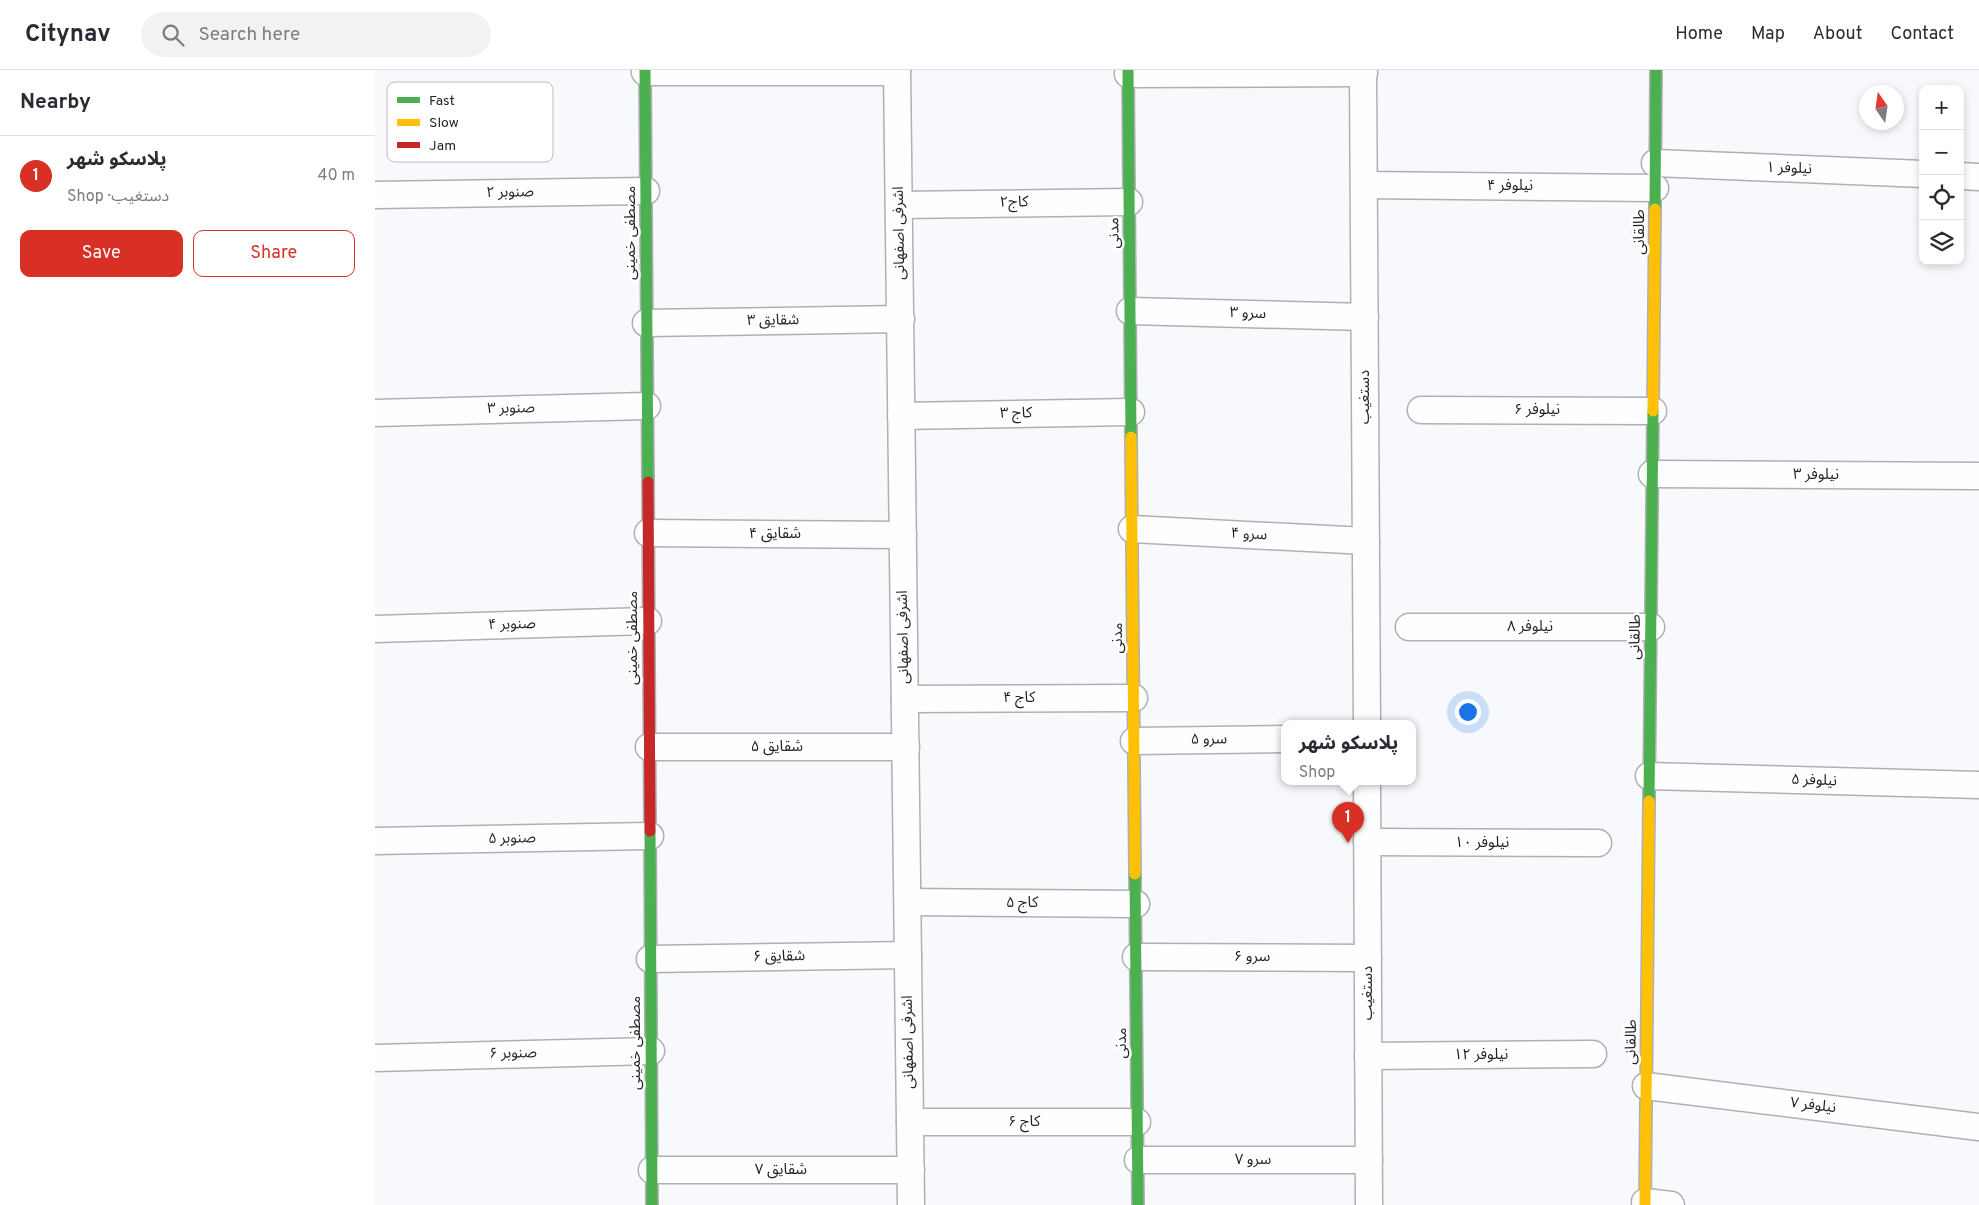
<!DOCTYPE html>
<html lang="en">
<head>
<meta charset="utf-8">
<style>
	body { margin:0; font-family:Overpass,"Noto Sans Arabic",sans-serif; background:#f2f2f3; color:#2b2b33 }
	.controls { position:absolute; right:15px; top:15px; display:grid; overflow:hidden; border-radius:10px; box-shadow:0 2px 8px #0003 }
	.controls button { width:45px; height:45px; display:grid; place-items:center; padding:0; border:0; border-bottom:1px solid #e1e1e2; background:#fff; color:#2b2b33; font:25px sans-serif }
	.compass { position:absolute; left:1484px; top:15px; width:45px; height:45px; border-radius:50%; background:#fff; box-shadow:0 2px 8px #0003; rotate:347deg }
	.you { position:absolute; left:1092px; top:641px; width:18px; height:18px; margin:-12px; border:4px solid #fff; border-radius:50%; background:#1a73e8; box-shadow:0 0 0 8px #1a73e833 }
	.badge { display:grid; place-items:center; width:32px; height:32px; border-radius:50%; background:#d93025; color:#fff; font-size:16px; font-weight:700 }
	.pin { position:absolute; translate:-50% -41px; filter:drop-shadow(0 1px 2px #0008) }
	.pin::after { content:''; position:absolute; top:26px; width:18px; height:15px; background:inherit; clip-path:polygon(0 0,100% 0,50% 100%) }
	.popup { position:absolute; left:906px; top:650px; width:135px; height:65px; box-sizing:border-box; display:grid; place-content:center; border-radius:10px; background:#fff; filter:drop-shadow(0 1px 4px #0005); font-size:16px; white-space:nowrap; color:#7c7c81 }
	.popup b { font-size:19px; color:#2b2b33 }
	.popup::after { content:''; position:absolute; left:50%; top:100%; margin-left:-10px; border:10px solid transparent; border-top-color:#fff }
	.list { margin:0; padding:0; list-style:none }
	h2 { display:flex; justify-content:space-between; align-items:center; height:65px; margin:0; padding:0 20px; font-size:21px }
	h2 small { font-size:16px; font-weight:400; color:#7c7c81 }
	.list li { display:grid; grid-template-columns:32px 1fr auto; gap:15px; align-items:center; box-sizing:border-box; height:80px; padding:0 20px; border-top:1px solid #e1e1e2 }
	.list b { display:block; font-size:19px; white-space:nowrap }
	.list p { margin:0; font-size:16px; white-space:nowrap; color:#7c7c81 }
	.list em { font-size:16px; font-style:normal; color:#7c7c81 }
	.actions { display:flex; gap:10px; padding:15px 20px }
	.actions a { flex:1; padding:11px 0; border:1px solid #d93025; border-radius:10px; text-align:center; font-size:18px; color:#d93025 }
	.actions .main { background:#d93025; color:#fff }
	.icon { flex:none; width:28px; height:28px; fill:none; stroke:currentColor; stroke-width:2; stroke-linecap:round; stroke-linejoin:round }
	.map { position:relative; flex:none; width:1604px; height:1135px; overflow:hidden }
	header { display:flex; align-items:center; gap:30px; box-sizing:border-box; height:70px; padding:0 25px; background:#fff; border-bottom:1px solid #e1e1e2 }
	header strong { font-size:24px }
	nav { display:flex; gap:28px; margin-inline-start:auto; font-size:18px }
	.search { width:350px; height:45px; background:#f2f2f3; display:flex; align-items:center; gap:12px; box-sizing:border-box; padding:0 18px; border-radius:28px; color:#7c7c81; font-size:19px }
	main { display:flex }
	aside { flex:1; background:#fff }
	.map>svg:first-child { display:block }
</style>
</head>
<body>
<header>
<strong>Citynav</strong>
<div class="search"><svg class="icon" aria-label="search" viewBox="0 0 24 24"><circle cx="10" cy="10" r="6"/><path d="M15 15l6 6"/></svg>Search here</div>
<nav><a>Home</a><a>Map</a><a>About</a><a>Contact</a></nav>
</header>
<main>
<aside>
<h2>Nearby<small></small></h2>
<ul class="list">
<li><span class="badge">1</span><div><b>پلاسکو شهر</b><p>Shop · دستغیب</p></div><em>40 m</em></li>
</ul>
<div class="actions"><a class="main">Save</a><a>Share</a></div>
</aside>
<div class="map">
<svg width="1604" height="1135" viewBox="0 0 1604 1135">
	<rect width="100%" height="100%" fill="#f8f9fc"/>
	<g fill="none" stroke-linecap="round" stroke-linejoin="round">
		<defs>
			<g id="street">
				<path d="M 522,0 L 536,1135"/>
				<path d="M 988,0 L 992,654"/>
				<path d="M 270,2 L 522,2"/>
				<path d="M 753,4 L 989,3"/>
				<path d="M 1280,93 L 1548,104"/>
				<path d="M 1585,106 L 1604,107"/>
				<path d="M 989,115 L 1280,118"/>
				<path d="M 0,125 L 271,121"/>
				<path d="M 524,135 L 754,132"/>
				<path d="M 755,241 L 990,247"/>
				<path d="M 271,253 L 526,249"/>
				<path d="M 1046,340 L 1278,341"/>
				<path d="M 0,343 L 272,336"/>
				<path d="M 526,346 L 756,342"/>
				<path d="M 1277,404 L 1604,406"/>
				<path d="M 757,459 L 991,471"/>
				<path d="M 273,463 L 528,465"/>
				<path d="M 1034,557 L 1276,557"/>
				<path d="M 0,559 L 273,551"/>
				<path d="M 530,629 L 759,628"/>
				<path d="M 759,671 L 909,669"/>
				<path d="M 274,677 L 531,677"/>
				<path d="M 1274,706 L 1604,715"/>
				<path d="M 992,712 L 994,1135"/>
				<path d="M 0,771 L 275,766"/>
				<path d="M 992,772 L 1223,773"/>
				<path d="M 533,832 L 761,834"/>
				<path d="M 761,887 L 993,888"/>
				<path d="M 275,889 L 533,885"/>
				<path d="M 993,986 L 1218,984"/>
				<path d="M 0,988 L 276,981"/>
				<path d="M 1271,1016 L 1604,1057"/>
				<path d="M 535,1052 L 762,1052"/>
				<path d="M 763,1090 L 994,1090"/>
				<path d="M 277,1100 L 536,1100"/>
				<path d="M 1270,1132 L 1296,1135"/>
			</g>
			<g id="fast">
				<path d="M 270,0 L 273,412"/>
				<path d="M 753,0 L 756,367"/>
				<path d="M 1280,139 L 1281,0"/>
				<path d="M 1274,731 L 1278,341"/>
				<path d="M 275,761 L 277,1135"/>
				<path d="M 760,804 L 763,1135"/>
			</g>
			<g id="slow">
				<path d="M 1278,341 L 1280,139"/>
				<path d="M 756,367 L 760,804"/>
				<path d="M 1270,1135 L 1274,731"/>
			</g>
			<path id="jam" d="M 273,412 L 275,761"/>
		</defs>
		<use href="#street" stroke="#b0b0b3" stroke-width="29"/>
		<use href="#fast" stroke="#b0b0b3" stroke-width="14"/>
		<use href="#slow" stroke="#b0b0b3" stroke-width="14"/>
		<use href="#jam" stroke="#b0b0b3" stroke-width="14"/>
		<use href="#street" stroke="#fefeff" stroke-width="26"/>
		<use href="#fast" stroke="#4caf50" stroke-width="11"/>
		<use href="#slow" stroke="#ffc107" stroke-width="11"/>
		<use href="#jam" stroke="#c62828" stroke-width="11"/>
	</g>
	<g text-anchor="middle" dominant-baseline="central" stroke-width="5" stroke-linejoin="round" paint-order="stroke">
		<g font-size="15" fill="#1f2023" stroke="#fff">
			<text transform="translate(1414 99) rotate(2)">نیلوفر ۱</text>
			<text x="1135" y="116">نیلوفر ۴</text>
			<text transform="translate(135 123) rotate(-1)">صنوبر ۲</text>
			<text transform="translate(639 133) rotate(-1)">کاج۲</text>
			<text transform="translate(1265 162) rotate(-90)">طالقانی</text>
			<text transform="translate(256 163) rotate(-90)">مصطفی خمینی</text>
			<text transform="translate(525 163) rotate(-91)">اشرفی اصفهانی</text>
			<text transform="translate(740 163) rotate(-91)">مدنی</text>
			<text transform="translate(873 244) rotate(2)">سرو ۳</text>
			<text transform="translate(398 251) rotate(-1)">شقایق ۳</text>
			<text transform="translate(990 327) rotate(-90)">دستغیب</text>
			<text transform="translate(136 339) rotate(-1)">صنوبر ۳</text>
			<text x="1162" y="340">نیلوفر ۶</text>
			<text transform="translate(641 344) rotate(-1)">کاج ۳</text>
			<text x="1441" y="405">نیلوفر ۳</text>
			<text x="400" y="464">شقایق ۴</text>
			<text transform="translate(874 465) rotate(3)">سرو ۴</text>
			<text transform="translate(137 555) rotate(-2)">صنوبر ۴</text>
			<text x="1155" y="557">نیلوفر ۸</text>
			<text transform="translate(529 567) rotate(-91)">اشرفی اصفهانی</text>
			<text transform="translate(1261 567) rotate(-89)">طالقانی</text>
			<text transform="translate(258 568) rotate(-90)">مصطفی خمینی</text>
			<text transform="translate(743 568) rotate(-90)">مدنی</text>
			<text x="644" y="628">کاج ۴</text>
			<text transform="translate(834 670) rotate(-1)">سرو ۵</text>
			<text x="402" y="677">شقایق ۵</text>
			<text transform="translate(1439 711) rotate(2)">نیلوفر ۵</text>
			<text transform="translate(137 769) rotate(-1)">صنوبر ۵</text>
			<text x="1107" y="773">نیلوفر ۱۰</text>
			<text x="647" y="833">کاج ۵</text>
			<text transform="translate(404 887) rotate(-1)">شقایق ۶</text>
			<text x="877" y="887">سرو ۶</text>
			<text transform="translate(993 923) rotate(-90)">دستغیب</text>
			<text transform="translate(534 972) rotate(-91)">اشرفی اصفهانی</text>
			<text transform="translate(1257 972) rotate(-89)">طالقانی</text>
			<text transform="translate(261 973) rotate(-90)">مصطفی خمینی</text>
			<text transform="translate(747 973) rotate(-90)">مدنی</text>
			<text transform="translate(138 984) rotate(-1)">صنوبر ۶</text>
			<text x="1106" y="985">نیلوفر ۱۲</text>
			<text transform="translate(1438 1036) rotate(7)">نیلوفر ۷</text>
			<text x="649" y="1052">کاج ۶</text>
			<text x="878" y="1090">سرو ۷</text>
			<text x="406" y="1100">شقایق ۷</text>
		</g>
	</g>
	<rect x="12" y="12" width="166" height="80" rx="8" fill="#fff" stroke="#bcbcbd" stroke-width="1"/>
	<rect x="22" y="27" width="23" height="6" fill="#4caf50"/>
	<rect x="22" y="49" width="23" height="7" fill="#ffc107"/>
	<rect x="22" y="72" width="23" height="6" fill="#c62828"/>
	<g font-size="14" fill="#1f2023">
		<text x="54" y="35">Fast</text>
		<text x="54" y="57">Slow</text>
		<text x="54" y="80">Jam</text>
	</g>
</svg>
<div class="controls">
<button>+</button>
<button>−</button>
<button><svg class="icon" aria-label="locate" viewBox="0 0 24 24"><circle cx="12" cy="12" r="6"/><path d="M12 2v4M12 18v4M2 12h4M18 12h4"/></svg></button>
<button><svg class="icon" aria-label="layers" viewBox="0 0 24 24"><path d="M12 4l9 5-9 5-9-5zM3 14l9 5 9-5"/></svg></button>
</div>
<svg class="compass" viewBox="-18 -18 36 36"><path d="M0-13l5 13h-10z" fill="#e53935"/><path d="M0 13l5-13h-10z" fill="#7c7c81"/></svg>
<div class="you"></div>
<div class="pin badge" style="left:973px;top:773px">1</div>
<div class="popup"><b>پلاسکو شهر</b>Shop</div>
</div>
</main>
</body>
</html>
